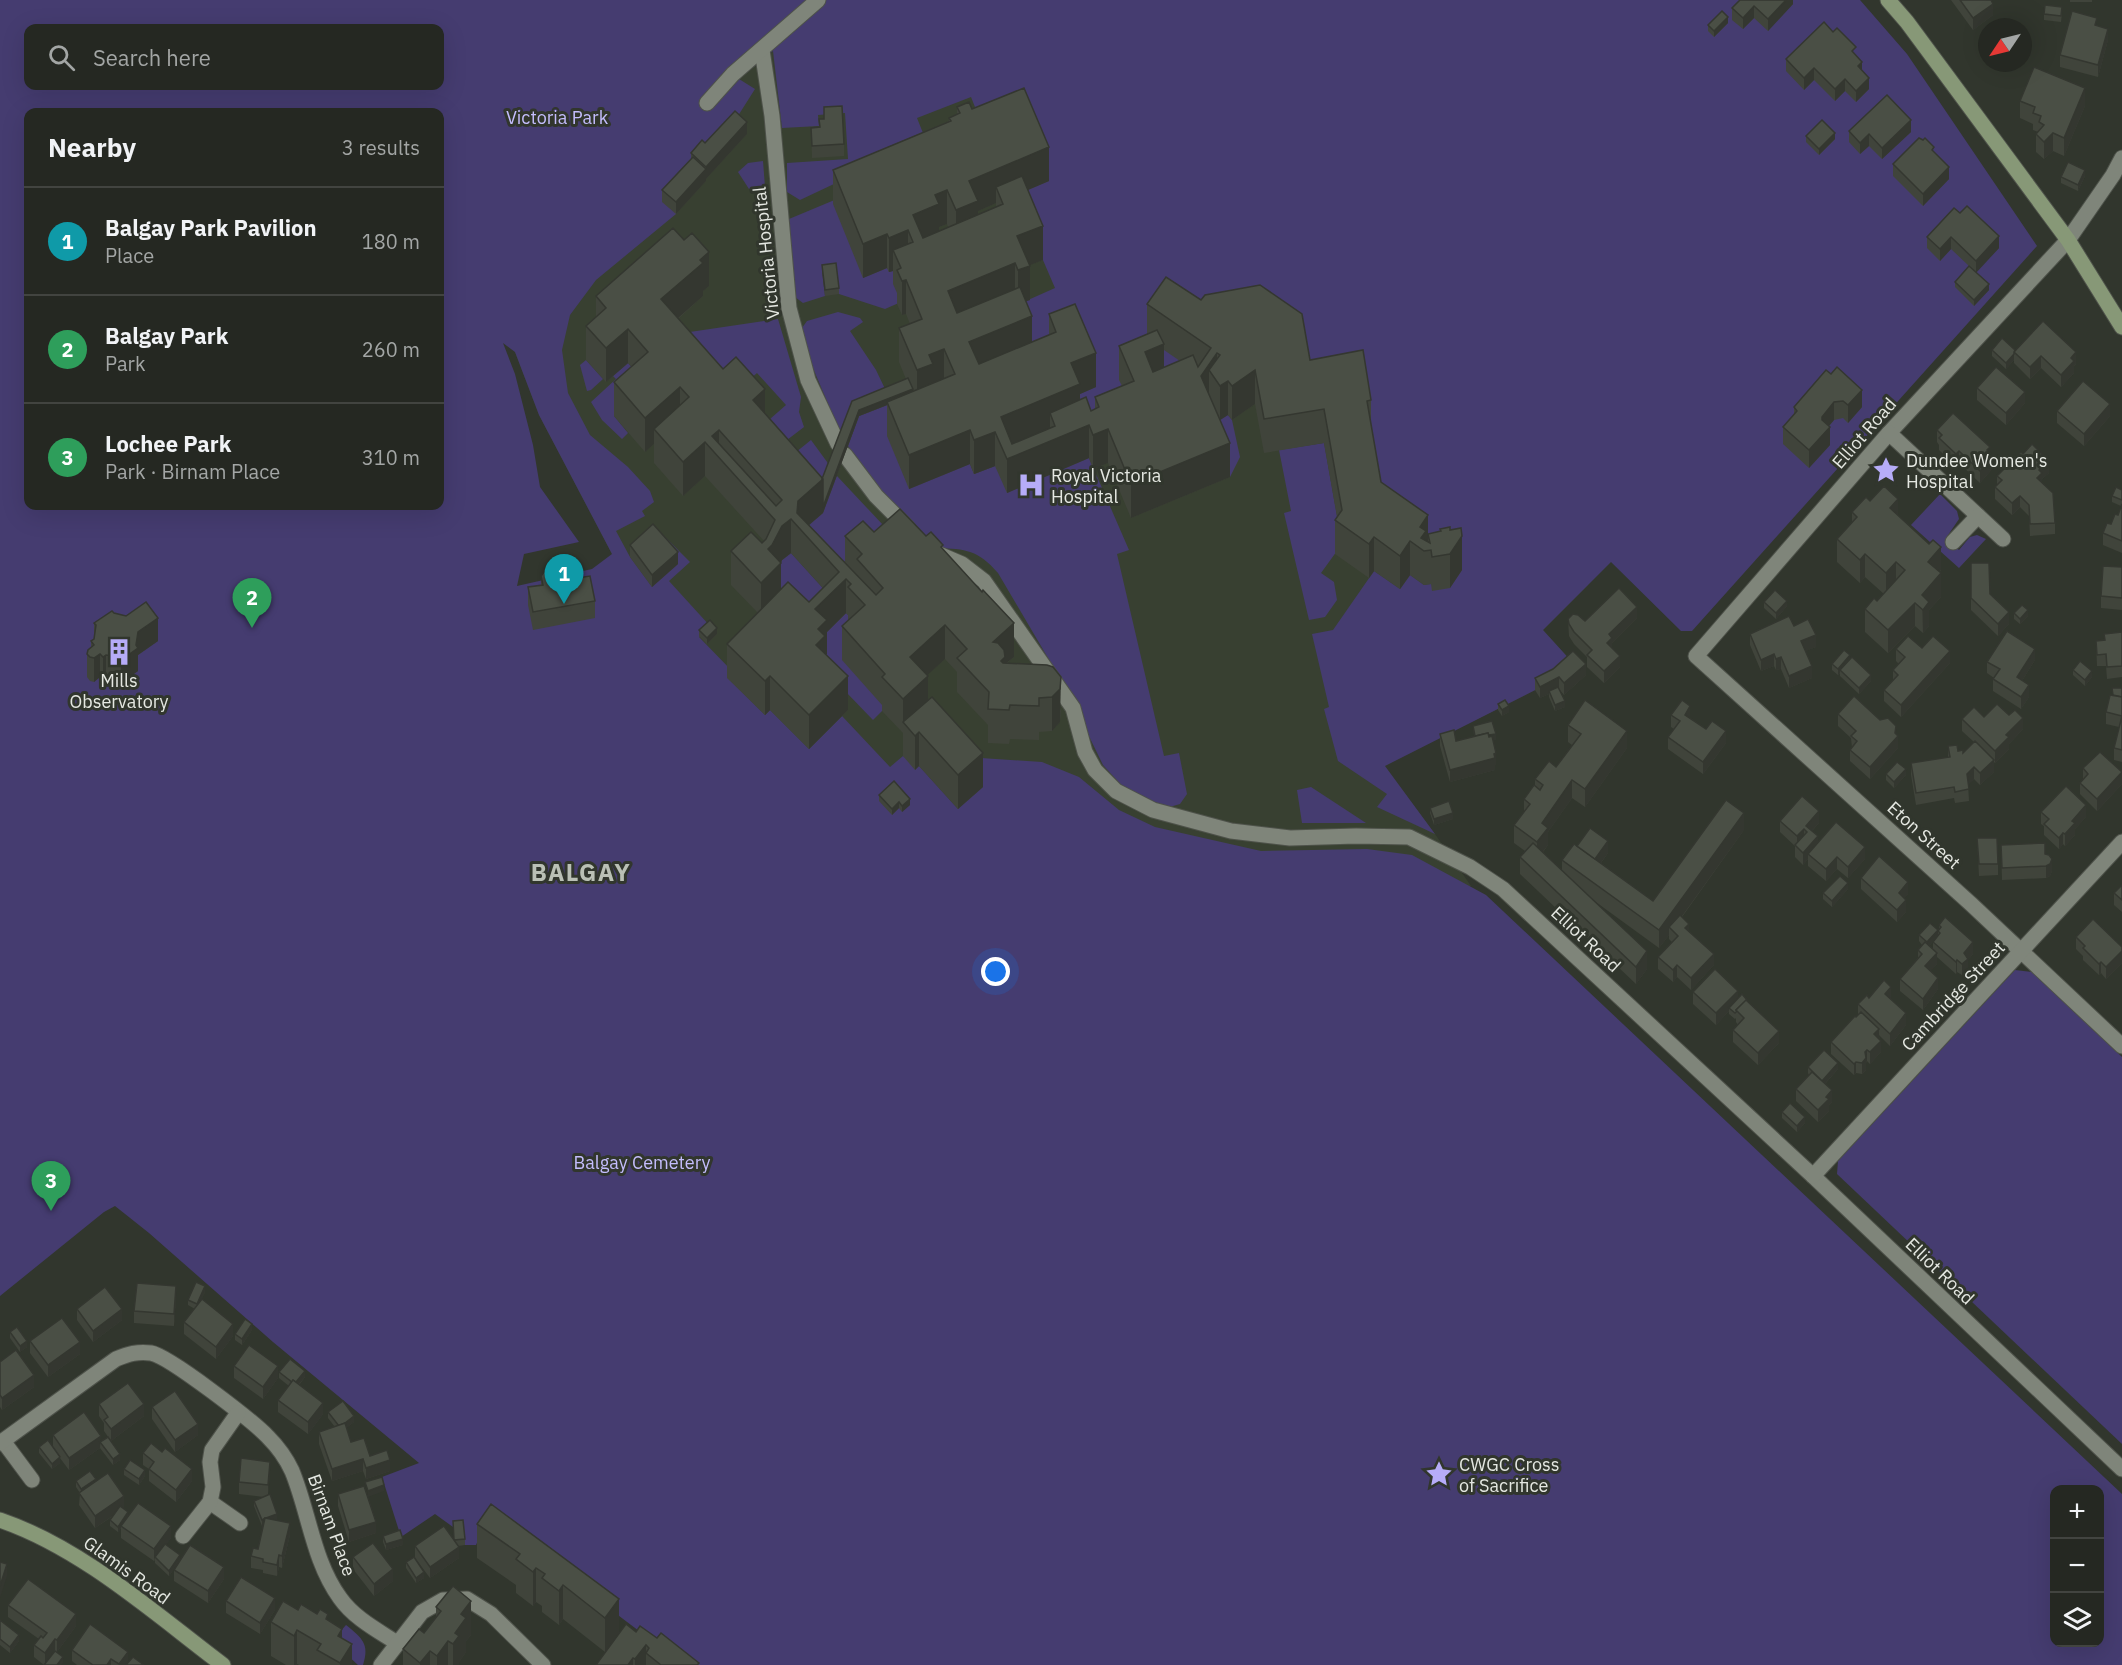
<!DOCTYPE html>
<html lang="en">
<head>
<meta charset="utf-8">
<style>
	body { margin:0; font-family:"IBM Plex Sans",sans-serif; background:#31342f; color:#f1f3f6 }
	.controls { position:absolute; right:18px; bottom:18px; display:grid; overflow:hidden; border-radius:12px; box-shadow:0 6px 24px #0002 }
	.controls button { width:54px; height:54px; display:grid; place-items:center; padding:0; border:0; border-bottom:2px solid #424440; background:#252822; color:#f1f3f6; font:30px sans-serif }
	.compass { position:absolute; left:1978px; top:18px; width:54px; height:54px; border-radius:50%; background:#252822; box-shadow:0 6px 24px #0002; rotate:235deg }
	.you { position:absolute; left:996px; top:972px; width:21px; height:21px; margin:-15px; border:4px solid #fff; border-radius:50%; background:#1a73e8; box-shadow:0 0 0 9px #1a73e833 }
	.badge { display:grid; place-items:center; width:39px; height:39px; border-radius:50%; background:#8c9099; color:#fff; font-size:20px; font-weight:700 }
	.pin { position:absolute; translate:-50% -50px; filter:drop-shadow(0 2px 3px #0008) }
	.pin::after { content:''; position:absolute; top:32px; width:21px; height:18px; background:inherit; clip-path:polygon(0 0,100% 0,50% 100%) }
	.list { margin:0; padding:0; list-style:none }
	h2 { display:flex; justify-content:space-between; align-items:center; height:78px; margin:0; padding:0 24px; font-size:26px }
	h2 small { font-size:20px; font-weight:400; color:#a3a6a5 }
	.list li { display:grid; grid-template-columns:39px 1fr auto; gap:18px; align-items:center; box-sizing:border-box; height:108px; padding:0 24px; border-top:2px solid #424440 }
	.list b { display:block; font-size:22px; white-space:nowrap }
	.list p { margin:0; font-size:20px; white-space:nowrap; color:#a3a6a5 }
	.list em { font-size:20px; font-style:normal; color:#a3a6a5 }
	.icon { flex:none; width:33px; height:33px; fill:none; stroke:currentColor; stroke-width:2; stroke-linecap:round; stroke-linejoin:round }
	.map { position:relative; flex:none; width:2122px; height:1665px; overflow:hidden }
	.search { position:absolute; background:#252822; box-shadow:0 6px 24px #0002; left:24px; top:24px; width:420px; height:66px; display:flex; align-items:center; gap:15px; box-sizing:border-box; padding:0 21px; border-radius:12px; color:#a3a6a5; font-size:22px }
	.panel { position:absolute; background:#252822; box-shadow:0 6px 24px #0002; left:24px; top:108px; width:420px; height:402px; border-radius:12px }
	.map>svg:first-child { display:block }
</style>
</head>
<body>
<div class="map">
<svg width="2122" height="1665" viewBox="0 0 2122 1665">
	<rect width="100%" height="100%" fill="#31362d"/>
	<path fill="#384031" d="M 837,0 L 1061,0 L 1588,585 L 1543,630 L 1573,663 L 1553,681 L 1384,766 L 1435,834 L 1471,886 L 1391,894 L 1094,1086 L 612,554 L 539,415 L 515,352 L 738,79 Z"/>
	<g fill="#453c70" fill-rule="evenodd">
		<path d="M 0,0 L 1860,0 L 1907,54 L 2037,246 L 1692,631 L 1681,631 L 1611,562 L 1543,630 L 1573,663 L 1553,681 L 1385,766 L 1435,834 L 1377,807 L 1387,794 L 1338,761 L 1324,709 L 1329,707 L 1312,634 L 1333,630 L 1374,571 L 1400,589 L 1410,575 L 1424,585 L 1431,584 L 1450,588 L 1381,516 L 1367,435 L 1211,382 L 1095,431 L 1019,381 L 1019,304 L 1055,288 L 1015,195 L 987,137 L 971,97 L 917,118 L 923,133 L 853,175 L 800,200 L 787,192 L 787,163 L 848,159 L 845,113 L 818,115 L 819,126 L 782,128 L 773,51 L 739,79 L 755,89 L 676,214 L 596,280 L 570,315 L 562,350 L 568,393 L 590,435 L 628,467 L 650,491 L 654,502 L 642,511 L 645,516 L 616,531 L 630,557 L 652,587 L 653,536 L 658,530 L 690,562 L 669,581 L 710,626 L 699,637 L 733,672 L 728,678 L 765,715 L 770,710 L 809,749 L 842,716 L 890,767 L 903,756 L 919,766 L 958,809 L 981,758 L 1042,762 L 1079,777 L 1119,810 L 1155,827 L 1261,851 L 1367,849 L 1412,855 L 1486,895 L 2122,1494 L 2122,1665 L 684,1665 L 488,1517 L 476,1545 L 465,1545 L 463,1526 L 453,1527 L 435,1514 L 401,1537 L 382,1477 L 419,1463 L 273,1342 L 149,1233 L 115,1206 L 104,1212 L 0,1296 ZM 28,28 L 440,28 L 440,86 L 28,86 ZM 28,112 L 440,112 L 440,506 L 28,506 ZM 503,343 L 515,352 L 539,415 L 612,554 L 592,569 L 517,586 L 524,554 L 579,542 L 540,487 L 533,445 L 515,374 ZM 2054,1490 L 2100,1490 L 2100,1642 L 2054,1642 Z"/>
		<path d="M 763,161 L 765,187 L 749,189 L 738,172 L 748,163 Z"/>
		<path d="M 856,191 L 889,272 L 908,264 L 901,302 L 885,309 L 839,294 L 822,271 L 825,296 L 803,303 L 795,297 L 789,219 Z"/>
		<path d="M 838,312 L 860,318 L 863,322 L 850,331 L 876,370 L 887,393 L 852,407 L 841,435 L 808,356 L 802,328 L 807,321 Z"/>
		<path d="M 778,319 L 801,397 L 799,412 L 804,427 L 770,453 L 753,434 L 786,405 L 757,373 L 723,403 L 683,333 Z"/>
		<path d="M 586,360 L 603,379 L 591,390 L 587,391 L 580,365 Z"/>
		<path d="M 628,363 L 648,386 L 614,416 L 628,433 L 622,439 L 602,420 L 591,402 L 616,379 L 613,376 Z"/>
		<path d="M 913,395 L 970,464 L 974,474 L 995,466 L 1089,458 L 1129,550 L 1117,554 L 1164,756 L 1179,753 L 1187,794 L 1180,804 L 1166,808 L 1124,788 L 1103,765 L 1086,730 L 1080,705 L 1058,675 L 998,573 C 978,550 966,549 937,548 L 882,493 L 848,446 L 859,416 Z"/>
		<path d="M 1201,410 L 1228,415 L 1232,420 L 1240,457 L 1230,477 Z"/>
		<path d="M 811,440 L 830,466 L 815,504 L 780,465 Z"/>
		<path d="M 1324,443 L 1342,544 L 1321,573 L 1334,582 L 1337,600 L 1325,617 L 1309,620 L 1284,513 L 1291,511 L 1279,450 Z"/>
		<path d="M 837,476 L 883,525 L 827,578 L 798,535 Z"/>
		<path d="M 1940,494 L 1957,511 L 1959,519 L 1946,538 L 1959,550 L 1970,537 L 1977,535 L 1986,539 L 1959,568 L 1911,525 Z"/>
		<path d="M 791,553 L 839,606 L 809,636 L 768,583 L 782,560 Z"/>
		<path d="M 846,613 L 851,618 L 885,708 L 873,720 L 818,663 L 815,643 Z"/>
		<path d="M 1311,787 L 1366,823 L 1302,823 L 1297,790 Z"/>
		<path d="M 2015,970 L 2032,972 L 2122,1057 L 2122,1444 L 1837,1174 L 1838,1161 Z"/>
		<path d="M 346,1625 C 362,1638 370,1644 363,1665 L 358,1665 L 332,1641 Z"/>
	</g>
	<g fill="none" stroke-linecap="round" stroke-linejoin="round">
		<defs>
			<g id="street">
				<path d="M 762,50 L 772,116 L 789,308 L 808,380 L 838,444"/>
				<path d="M 707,103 L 733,74 L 818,0"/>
				<path d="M 2122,158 L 2113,175 L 2068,240 L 1889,433 L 1696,656 L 1971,904 L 2122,1046"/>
				<path d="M 1889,433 L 2003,539"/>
				<path d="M 845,455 L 876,496 L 908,528"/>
				<path d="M 1953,542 L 1978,516"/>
				<path d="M 934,552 L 962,564 L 984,581 L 1073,708 L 1085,752 L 1095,770 L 1116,791 L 1153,810 L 1231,831 L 1290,838 L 1356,836 L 1409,837 L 1470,867 L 1503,889 L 1813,1176 L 2122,1469"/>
				<path d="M 1813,1176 L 2122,842"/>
				<path d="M 3,1441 L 32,1480"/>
				<path d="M 0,1443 L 116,1359 C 128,1354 138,1351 151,1353 C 169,1356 254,1422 268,1437 C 278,1447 286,1458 292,1471 C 309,1512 313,1561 340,1598 C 354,1618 377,1630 397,1643"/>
				<path d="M 210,1502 L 240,1523"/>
				<path d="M 183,1536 L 210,1502 L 213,1487 L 210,1462 L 212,1450 L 238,1413"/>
				<path d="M 381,1665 L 422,1612 L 443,1600 L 467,1599 L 491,1614 L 543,1665"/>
			</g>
			<g id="secondary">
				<path d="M 1888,0 L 1907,22 L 2068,240 L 2122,327"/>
				<path d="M 0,1520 C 82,1548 154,1613 223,1665"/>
			</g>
		</defs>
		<use href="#street" stroke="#4e524a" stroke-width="17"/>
		<use href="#secondary" stroke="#4e524a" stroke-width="17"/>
		<use href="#street" stroke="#7f857a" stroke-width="15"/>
		<use href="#secondary" stroke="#879877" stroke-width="15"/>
	</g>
	<g fill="#40443b" fill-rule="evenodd">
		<path d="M 1793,0 L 1793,4 L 1768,31 L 1754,18 L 1743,29 L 1732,20 L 1732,8 Z"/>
		<path d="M 1951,0 L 1991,0 L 1993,15 L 1973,30 Z"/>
		<rect x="2070" y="0" width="22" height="2"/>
		<path d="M 2062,13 L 2061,22 L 2044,20 L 2044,14 Z"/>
		<path d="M 1728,23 L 1714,37 L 1708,31 L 1708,25 Z"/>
		<path d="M 2097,26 L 2108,40 L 2098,77 L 2060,67 L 2060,55 Z"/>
		<path d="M 1856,55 L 1869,89 L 1856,102 L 1845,91 L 1835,101 L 1814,80 L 1804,90 L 1786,71 L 1786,59 Z"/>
		<path d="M 2020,101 L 2085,106 L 2064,156 L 2053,151 L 2044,159 L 2036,152 L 2036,134 L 2038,132 L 2033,130 L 2033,124 L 2020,118 Z"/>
		<path d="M 824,107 L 844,144 L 844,156 L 812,158 L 811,128 L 819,127 L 824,119 Z"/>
		<path d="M 957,107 L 972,109 L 1049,181 L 1028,190 L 1043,260 L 1030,265 L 1030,300 L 1026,301 L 1032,342 L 1049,335 L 1049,314 L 1096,387 L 1080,394 L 1080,400 L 1091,411 L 1095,409 L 1095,397 L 1122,386 L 1119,380 L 1119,346 L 1147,334 L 1147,304 L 1201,300 L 1310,360 L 1371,400 L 1371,427 L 1381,482 L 1428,534 L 1440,532 L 1440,529 L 1462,570 L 1450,588 L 1432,591 L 1431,584 L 1424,585 L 1410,575 L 1400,589 L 1374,571 L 1369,578 L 1335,554 L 1335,520 L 1337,517 L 1324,443 L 1264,453 L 1255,404 L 1232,420 L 1228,415 L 1220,420 L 1230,477 L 1131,518 L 1108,463 L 1093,469 L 1089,458 L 1007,493 L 995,466 L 974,474 L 970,464 L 909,489 L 887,436 L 887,405 L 859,416 L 823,513 L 809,525 L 845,563 L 845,536 L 874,532 L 926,536 L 943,550 L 1014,657 L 1007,663 L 1047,665 L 1061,711 L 1060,722 L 1052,731 L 1039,732 L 1039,740 L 1010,739 L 1009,744 L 988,743 L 988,725 L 957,692 L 957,672 L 945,659 L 927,675 L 928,699 L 983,787 L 958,809 L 919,766 L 915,770 L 903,756 L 903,733 L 882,711 L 882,705 L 842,660 L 842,626 L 848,620 L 848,615 L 846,613 L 827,632 L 826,655 L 848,710 L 809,749 L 770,710 L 765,715 L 727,678 L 727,644 L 758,613 L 731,585 L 731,551 L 762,543 L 764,541 L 705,476 L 683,496 L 654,463 L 654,444 L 645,452 L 614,416 L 614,382 L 632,367 L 628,363 L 606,382 L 586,360 L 586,326 L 596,318 L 596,296 L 709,286 L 703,291 L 703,296 L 678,319 L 723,369 L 765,413 L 823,479 L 852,401 L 906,379 L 899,362 L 899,328 L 910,324 L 906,314 L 902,315 L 897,304 L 897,293 L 893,284 L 893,271 L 889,272 L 887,268 L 863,278 L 833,204 L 833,170 L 949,121 L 949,118 L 957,114 ZM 996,203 L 996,207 L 978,214 L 978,211 ZM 947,224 L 948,227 L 939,231 L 939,227 ZM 1164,350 L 1180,361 L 1164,368 ZM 791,553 L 823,588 L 809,602 L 781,589 L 781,563 L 782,560 Z"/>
		<path d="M 1849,131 L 1911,132 L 1882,159 L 1869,146 L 1860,154 L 1849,142 Z"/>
		<path d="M 747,134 L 706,179 L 706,178 L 706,181 L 676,214 L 662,202 L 662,190 L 691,159 L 691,153 L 705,143 Z"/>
		<path d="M 1806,136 L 1835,139 L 1819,155 L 1806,142 Z"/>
		<path d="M 1893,164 L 1949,179 L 1923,206 L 1893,176 Z"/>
		<path d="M 2085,176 L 2078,191 L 2061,183 L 2061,177 Z"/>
		<path d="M 1954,208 L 1999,248 L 1976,272 L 1989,290 L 1974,306 L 1955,287 L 1955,282 L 1969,266 L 1951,249 L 1940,261 L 1927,248 L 1927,237 Z"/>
		<path d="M 822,265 L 839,288 L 839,294 L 825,296 Z"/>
		<path d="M 1992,350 L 2015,350 L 2076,364 L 2074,366 L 2074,373 L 2061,387 L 2041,368 L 2030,379 L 2014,363 L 2014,360 L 2006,369 L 1992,356 Z"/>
		<path d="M 1826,370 L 1862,407 L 1848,423 L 1843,418 L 1834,420 L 1829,426 L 1830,445 L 1809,468 L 1783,444 L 1783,427 L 1794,415 L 1794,407 Z"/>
		<path d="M 1977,388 L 2025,403 L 2006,425 L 1977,400 Z"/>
		<path d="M 2057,411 L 2110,416 L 2084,446 L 2057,423 Z"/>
		<path d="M 1937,430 L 1990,453 L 1993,468 L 1980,483 L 1959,463 L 1956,466 L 1939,450 L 1939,445 L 1937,442 Z"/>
		<path d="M 2049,473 L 2042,479 L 2042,483 L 2055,523 L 2055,534 L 2030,536 L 2029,516 L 2020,507 L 2012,515 L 1995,499 L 1995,487 L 1997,485 L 1997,476 Z"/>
		<path d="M 2122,490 L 2122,553 L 2103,545 L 2103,533 L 2118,515 L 2121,506 L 2112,502 L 2112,496 Z"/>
		<path d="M 1870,501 L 1898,515 L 1941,570 L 1940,572 L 1941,597 L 1929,610 L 1929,626 L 1923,633 L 1915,626 L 1888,653 L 1865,632 L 1865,609 L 1877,601 L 1884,594 L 1865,577 L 1860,583 L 1837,562 L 1837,539 L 1852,523 L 1852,512 Z"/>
		<path d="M 630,545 L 678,564 L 652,587 L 630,557 Z"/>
		<path d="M 1971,563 L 2009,624 L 1998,636 L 1971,610 Z"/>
		<path d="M 2122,567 L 2122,610 L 2101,608 L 2101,596 Z"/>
		<path d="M 541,576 L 578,578 L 595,601 L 595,618 L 533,630 L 528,605 L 528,587 L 541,585 Z"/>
		<path d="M 1764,602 L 1787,606 L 1776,619 L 1764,608 Z"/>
		<path d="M 114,613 L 158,641 L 138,655 L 138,671 L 121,683 L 119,680 L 106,678 L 103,680 L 100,677 L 94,682 L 90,681 L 87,677 L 87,654 L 91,648 L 91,641 L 94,639 L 94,623 Z"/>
		<path d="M 2014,613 L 2028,616 L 2020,624 L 2014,619 Z"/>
		<path d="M 1637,618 L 1612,643 L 1612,648 L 1620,667 L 1604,683 L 1587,667 L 1587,657 L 1574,644 L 1569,636 L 1568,619 L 1585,621 Z"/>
		<path d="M 1794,626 L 1816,647 L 1805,651 L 1812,678 L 1789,688 L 1781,669 L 1776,670 L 1774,666 L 1761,671 L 1750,645 L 1750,634 Z"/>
		<path d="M 699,630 L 717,634 L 707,644 L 699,636 Z"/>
		<path d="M 2122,632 L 2122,677 L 2107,679 L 2106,666 L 2097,666 L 2096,641 L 2104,640 L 2104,634 Z"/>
		<path d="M 1922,648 L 1950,663 L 1901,717 L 1884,701 L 1884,690 L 1893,680 L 1893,670 L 1899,664 L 1896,661 L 1896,649 Z"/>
		<path d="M 1850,659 L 1871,681 L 1859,694 L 1840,676 L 1840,673 L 1838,675 L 1832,670 L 1832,664 Z"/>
		<path d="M 2035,660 L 2022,681 L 2029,697 L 2021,709 L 1993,691 L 1993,679 L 1994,678 L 1987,673 L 1987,662 Z"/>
		<path d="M 2073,670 L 2092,677 L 2085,686 L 2073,675 Z"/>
		<path d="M 1586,675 L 1564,695 L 1559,689 L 1565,707 L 1555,711 L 1549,697 L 1549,694 L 1540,698 L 1535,690 L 1535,678 Z"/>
		<path d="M 2122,688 L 2122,762 L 2114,760 L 2114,748 L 2119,727 L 2106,724 L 2106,712 L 2113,695 Z"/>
		<path d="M 1498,704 L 1509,712 L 1502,716 L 1498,710 Z"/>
		<path d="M 1838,714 L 1896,734 L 1898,748 L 1870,779 L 1850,761 L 1850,750 L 1852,748 L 1851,738 L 1838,726 Z"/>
		<path d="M 1671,715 L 1690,718 L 1726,743 L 1703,774 L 1668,749 L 1668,737 L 1674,729 L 1671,727 Z"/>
		<path d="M 1984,717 L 2023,729 L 2009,744 L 2009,749 L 1995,763 L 1994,762 L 1994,772 L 1980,785 L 1974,779 L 1968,784 L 1969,801 L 1955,803 L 1954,798 L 1916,805 L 1911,775 L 1911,763 L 1948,757 L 1948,746 L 1963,753 L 1974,742 L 1962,731 L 1962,719 Z"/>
		<path d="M 1568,725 L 1627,748 L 1585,807 L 1572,798 L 1548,832 L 1548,845 L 1543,852 L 1562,871 L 1562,860 L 1577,846 L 1608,853 L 1601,863 L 1653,901 L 1744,830 L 1682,917 L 1689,932 L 1714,965 L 1691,990 L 1677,977 L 1673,982 L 1658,969 L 1658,957 L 1672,942 L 1669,939 L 1669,935 L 1659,948 L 1593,900 L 1647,969 L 1636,984 L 1520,874 L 1520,857 L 1525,851 L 1514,843 L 1514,825 L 1524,812 L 1524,799 L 1535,786 L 1535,779 L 1556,767 L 1572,745 L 1568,742 Z"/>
		<path d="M 1473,726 L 1496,740 L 1493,740 L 1496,765 L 1495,765 L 1495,770 L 1450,782 L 1440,746 L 1440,734 L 1456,741 L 1474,736 Z"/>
		<path d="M 2083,768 L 2122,784 L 2097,811 L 2080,794 L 2080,783 L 2083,780 Z"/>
		<path d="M 1886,774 L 1906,775 L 1894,788 L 1886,780 Z"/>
		<path d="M 879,795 L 910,805 L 902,812 L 899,808 L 892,815 L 879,801 Z"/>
		<path d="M 1430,808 L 1453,819 L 1434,825 L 1430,813 Z"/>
		<path d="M 2041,812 L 2086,817 L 2075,829 L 2075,835 L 2065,846 L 2063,844 L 2059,849 L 2044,835 L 2044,826 L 2041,824 Z"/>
		<path d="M 1780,821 L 1819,823 L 1812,831 L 1818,842 L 1865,859 L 1848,878 L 1837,869 L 1826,881 L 1808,866 L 1808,859 L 1803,865 L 1795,857 L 1795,846 L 1780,832 Z"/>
		<path d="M 1977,838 L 1998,864 L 1998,875 L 1979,876 Z"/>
		<path d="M 2001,845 L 2045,854 L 2052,871 L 2050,876 L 2046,878 L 2002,880 Z"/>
		<path d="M 1861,878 L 1908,894 L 1904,898 L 1906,912 L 1897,922 L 1861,889 Z"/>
		<path d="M 2122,885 L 2122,912 L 2114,905 L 2114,893 Z"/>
		<path d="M 1848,889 L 1832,907 L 1823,899 L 1823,893 Z"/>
		<path d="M 1939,925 L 1973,954 L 1968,960 L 1968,971 L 1962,975 L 1957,972 L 1956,974 L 1937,957 L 1937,964 L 1930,971 L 1938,989 L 1923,1010 L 1900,991 L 1900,979 L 1918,958 L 1918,950 L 1922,945 L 1919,941 L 1919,935 L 1939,929 ZM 1938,936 L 1933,942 L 1933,949 L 1929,946 Z"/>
		<path d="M 2076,937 L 2122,947 L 2122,963 L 2106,979 L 2101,973 L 2099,975 L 2083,960 L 2083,956 L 2076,949 Z"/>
		<path d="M 1693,992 L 1738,999 L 1747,1001 L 1779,1043 L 1758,1065 L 1733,1042 L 1733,1030 L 1738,1025 L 1736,1022 L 1736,1018 L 1735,1019 L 1729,1014 L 1729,1011 L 1716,1025 L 1693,1004 Z"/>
		<path d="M 1869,998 L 1891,999 L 1906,1025 L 1890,1046 L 1879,1035 L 1881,1052 L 1870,1064 L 1867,1061 L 1866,1063 L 1866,1070 L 1862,1074 L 1856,1073 L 1854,1075 L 1831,1054 L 1831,1042 L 1858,1016 L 1858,1004 Z"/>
		<path d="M 1808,1067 L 1838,1069 L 1825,1084 L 1832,1102 L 1829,1105 L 1829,1111 L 1818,1122 L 1796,1101 L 1796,1089 L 1809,1075 L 1808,1073 Z"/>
		<path d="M 1782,1112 L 1805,1123 L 1797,1132 L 1782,1118 Z"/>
		<path d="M 205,1292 L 201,1300 L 233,1336 L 216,1359 L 184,1334 L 184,1322 L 195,1309 L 188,1305 L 188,1300 Z"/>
		<path d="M 176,1298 L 174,1326 L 134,1323 L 134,1311 Z"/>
		<path d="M 77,1309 L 122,1320 L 93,1342 L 77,1320 Z"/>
		<path d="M 252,1330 L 242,1345 L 235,1340 L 235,1334 Z"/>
		<path d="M 10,1332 L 27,1347 L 20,1352 L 10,1338 Z"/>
		<path d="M 30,1341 L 80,1354 L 48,1377 L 30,1353 Z"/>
		<path d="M 0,1362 L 34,1387 L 2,1410 L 0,1407 Z"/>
		<path d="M 234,1366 L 278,1378 L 263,1399 L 234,1378 Z"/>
		<path d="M 279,1372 L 305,1377 L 299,1385 L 323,1414 L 308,1434 L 278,1412 L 278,1400 L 289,1386 L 279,1378 Z"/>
		<path d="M 99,1404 L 144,1416 L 111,1441 L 104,1431 L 104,1423 L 99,1416 Z"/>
		<path d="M 152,1407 L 198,1435 L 175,1452 L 152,1419 Z"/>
		<path d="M 328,1412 L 354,1422 L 346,1428 L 351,1442 L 370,1456 L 390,1471 L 366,1479 L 363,1471 L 332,1481 L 319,1444 L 319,1432 L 335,1427 L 328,1418 Z"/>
		<path d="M 53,1435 L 101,1442 L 120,1460 L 113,1465 L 100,1448 L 69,1470 L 60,1458 L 60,1463 L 52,1469 L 39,1453 L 39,1447 L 53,1447 Z"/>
		<path d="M 143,1453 L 192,1481 L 176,1502 L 149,1481 L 149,1469 L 143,1465 Z"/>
		<path d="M 124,1469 L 145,1476 L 139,1485 L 124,1475 Z"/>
		<path d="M 270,1473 L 268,1495 L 277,1520 L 276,1520 L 290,1535 L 282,1568 L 279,1567 L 277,1576 L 263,1573 L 263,1570 L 251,1568 L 251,1556 L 258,1549 L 263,1525 L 262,1526 L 254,1506 L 254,1501 L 264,1497 L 239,1494 L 239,1482 Z"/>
		<path d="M 76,1481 L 96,1482 L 124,1508 L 123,1509 L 128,1516 L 171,1538 L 166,1544 L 180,1560 L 224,1579 L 208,1603 L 174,1581 L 174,1570 L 176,1566 L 169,1576 L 155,1563 L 155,1560 L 154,1561 L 121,1538 L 121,1528 L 118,1532 L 110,1526 L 110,1520 L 113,1516 L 95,1528 L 79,1505 L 80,1493 L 76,1487 Z"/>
		<path d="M 338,1494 L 376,1533 L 349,1542 L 338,1506 Z"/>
		<path d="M 491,1504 L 619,1633 L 605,1652 L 563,1619 L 559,1625 L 542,1612 L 542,1606 L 536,1602 L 533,1606 L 516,1593 L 516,1585 L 477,1558 L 477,1524 Z"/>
		<path d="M 383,1536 L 403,1545 L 386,1550 L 383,1542 Z"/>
		<path d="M 465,1539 L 465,1545 L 458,1546 L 459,1558 L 430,1578 L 415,1558 L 415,1546 Z"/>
		<path d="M 353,1557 L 393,1581 L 374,1596 L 353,1569 Z"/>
		<path d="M 406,1562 L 424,1578 L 416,1583 L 406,1568 Z"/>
		<path d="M 226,1601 L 275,1610 L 260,1634 L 226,1613 Z"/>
		<path d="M 8,1605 L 76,1626 L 57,1652 L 63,1663 L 44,1665 L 34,1657 L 34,1645 L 39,1639 L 8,1617 Z"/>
		<path d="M 436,1607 L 471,1635 L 466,1641 L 466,1652 L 459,1662 L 459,1665 L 403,1665 L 403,1649 L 424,1633 L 436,1617 Z"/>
		<path d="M 298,1610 L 328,1621 L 342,1638 L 352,1665 L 299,1665 L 297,1664 L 296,1665 L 286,1665 L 271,1656 L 271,1622 Z"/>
		<path d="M 0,1620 L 19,1641 L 10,1653 L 0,1645 Z"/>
		<path d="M 90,1624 L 128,1663 L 144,1665 L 77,1665 L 72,1661 L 72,1650 Z"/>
		<path d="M 636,1632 L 657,1638 L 699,1665 L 596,1665 Z"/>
	</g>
	<g fill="#343730">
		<path d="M 1786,0 L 1793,0 L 1793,4 L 1768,31 L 1768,19 Z"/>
		<path d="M 1993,4 L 1993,15 L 1973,30 L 1973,18 Z"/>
		<path d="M 1754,6 L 1754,18 L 1743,29 L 1743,18 Z"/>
		<path d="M 1728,17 L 1728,23 L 1714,37 L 1714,31 Z"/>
		<path d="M 2108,29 L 2108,40 L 2098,77 L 2098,65 Z"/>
		<path d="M 1862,62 L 1862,74 L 1858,66 Z"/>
		<path d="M 1814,68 L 1814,80 L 1804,90 L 1804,78 Z"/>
		<path d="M 1869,78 L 1869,89 L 1856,102 L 1856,91 Z"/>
		<path d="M 1845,79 L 1845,91 L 1835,101 L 1835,89 Z"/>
		<path d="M 2085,88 L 2085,106 L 2064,156 L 2064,138 Z"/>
		<path d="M 1911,120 L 1911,132 L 1882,159 L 1882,148 Z"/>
		<path d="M 747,122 L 747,134 L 706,179 L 706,167 Z"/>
		<path d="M 1835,133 L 1835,139 L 1819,155 L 1819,149 Z"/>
		<path d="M 2053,133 L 2053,151 L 2044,159 L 2044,142 Z"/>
		<path d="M 1869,134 L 1869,146 L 1860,154 L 1860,143 Z"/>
		<path d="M 1049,147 L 1049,181 L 1002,201 L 996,187 L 996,203 L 978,211 L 978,234 L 956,244 L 956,210 L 969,181 Z"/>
		<path d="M 1949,167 L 1949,179 L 1923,206 L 1923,194 Z"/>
		<path d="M 706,169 L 706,181 L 676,214 L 676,202 Z"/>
		<path d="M 2085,170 L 2085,176 L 2078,191 L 2078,185 Z"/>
		<path d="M 947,190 L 947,224 L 939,227 L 939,238 L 913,249 L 913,215 L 935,195 Z"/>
		<path d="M 1043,226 L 1043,260 L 1018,270 L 1017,236 Z"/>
		<path d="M 908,230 L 908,264 L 893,250 L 893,271 L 889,272 L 889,238 Z"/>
		<path d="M 887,234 L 887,268 L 863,278 L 863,244 Z"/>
		<path d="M 1999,236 L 1999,248 L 1976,273 L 1976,261 Z"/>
		<path d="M 1951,237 L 1951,249 L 1940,261 L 1940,249 Z"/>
		<path d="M 709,252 L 709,286 L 703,291 L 703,296 L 661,333 L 661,299 Z"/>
		<path d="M 1015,263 L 1015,297 L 948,325 L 948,291 Z"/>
		<path d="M 1030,266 L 1030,300 L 1018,304 L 1018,270 Z"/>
		<path d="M 906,280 L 906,314 L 902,315 L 902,281 Z"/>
		<path d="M 1989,284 L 1989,290 L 1974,306 L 1974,300 Z"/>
		<path d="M 1032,316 L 1032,350 L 969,376 L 969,342 Z"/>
		<path d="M 628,329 L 628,363 L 606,382 L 606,348 Z"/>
		<path d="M 1164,344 L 1164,378 L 1145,386 L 1145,352 Z"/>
		<path d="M 944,349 L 944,383 L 917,404 L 917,370 L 929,355 Z"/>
		<path d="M 2076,352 L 2076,364 L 2074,366 L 2074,373 L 2061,387 L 2061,375 L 2071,358 Z"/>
		<path d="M 1096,353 L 1096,387 L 1080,394 L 1080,418 L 1055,426 L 1050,413 L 1050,431 L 1003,450 L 1001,417 L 1071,363 Z"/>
		<path d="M 1217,353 L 1217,381 L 1209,370 L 1209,398 L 1201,376 Z"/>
		<path d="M 2014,354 L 2014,360 L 2006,369 L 2006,363 Z"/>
		<path d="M 2041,356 L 2041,368 L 2030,379 L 2030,367 Z"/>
		<path d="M 1255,370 L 1255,404 L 1232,420 L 1232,386 Z"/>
		<path d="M 1228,381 L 1228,415 L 1220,420 L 1220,386 Z"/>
		<path d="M 680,387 L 680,421 L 654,429 L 654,444 L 645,452 L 645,418 Z"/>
		<path d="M 765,389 L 765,423 L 753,400 Z"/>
		<path d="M 913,389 L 913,395 L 887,402 L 887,405 L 859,416 L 823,513 L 802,531 L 797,526 L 798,501 L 823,479 L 859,410 Z"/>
		<path d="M 1862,390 L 1862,407 L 1848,423 L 1848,405 Z"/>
		<path d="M 2025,392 L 2025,403 L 2006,425 L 2006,413 Z"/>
		<path d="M 1834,402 L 1834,420 L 1822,434 L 1822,417 Z"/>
		<path d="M 2110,404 L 2110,416 L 2084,446 L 2084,434 Z"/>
		<path d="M 1089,425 L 1089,458 L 1007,493 L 1007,459 Z"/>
		<path d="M 1830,427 L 1830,445 L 1809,468 L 1809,450 Z"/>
		<path d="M 1108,429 L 1108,463 L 1093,469 L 1093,435 Z"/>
		<path d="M 719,430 L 719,458 L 712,436 Z"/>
		<path d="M 970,430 L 970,464 L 909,489 L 909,455 Z"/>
		<path d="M 995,432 L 995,466 L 974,474 L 974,440 Z"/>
		<path d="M 705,442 L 705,476 L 683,496 L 683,462 Z"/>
		<path d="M 1230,443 L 1230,477 L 1131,518 L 1131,484 Z"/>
		<path d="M 1959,451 L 1959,463 L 1956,466 L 1956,454 Z"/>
		<path d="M 1993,456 L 1993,468 L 1980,483 L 1980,471 Z"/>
		<path d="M 2049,461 L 2049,473 L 2042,479 L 2042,485 L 2037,478 L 2039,470 Z"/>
		<path d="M 2020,496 L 2020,507 L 2012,515 L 2012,503 Z"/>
		<path d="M 1898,499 L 1898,522 L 1890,508 Z"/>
		<path d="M 1428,515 L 1428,537 L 1428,534 L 1428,549 L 1420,548 L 1420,527 Z"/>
		<path d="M 791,519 L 791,553 L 782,560 L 780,565 L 781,563 L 781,597 L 761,617 L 761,583 L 768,549 L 782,526 Z"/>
		<path d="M 1462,536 L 1462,570 L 1450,588 L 1450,554 Z"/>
		<path d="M 1374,537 L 1374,571 L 1369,578 L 1369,544 Z"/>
		<path d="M 1410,541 L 1410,575 L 1400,589 L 1400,556 Z"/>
		<path d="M 1941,547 L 1941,570 L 1928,585 L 1928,562 Z"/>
		<path d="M 678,552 L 678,564 L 652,587 L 652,575 Z"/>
		<path d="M 1865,554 L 1865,577 L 1860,583 L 1860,560 Z"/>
		<path d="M 1896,562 L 1896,585 L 1886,596 L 1886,573 Z"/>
		<path d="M 1941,573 L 1941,597 L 1929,610 L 1929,626 L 1923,633 L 1922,595 Z"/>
		<path d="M 846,579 L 846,613 L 827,632 L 827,654 L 825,656 L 816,679 L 815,609 Z"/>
		<path d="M 1787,601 L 1787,606 L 1776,619 L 1776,613 Z"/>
		<path d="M 1915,603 L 1915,626 L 1888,653 L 1888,630 Z"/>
		<path d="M 1637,607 L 1637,618 L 1612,643 L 1612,649 L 1607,643 L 1609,634 Z"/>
		<path d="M 2028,610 L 2028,616 L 2020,624 L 2020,619 Z"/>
		<path d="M 2009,612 L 2009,624 L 1998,636 L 1998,624 Z"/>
		<path d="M 158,618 L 158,641 L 138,655 L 138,671 L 121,683 L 121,660 L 138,632 Z"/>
		<path d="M 1014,623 L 1014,657 L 1005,664 L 1005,690 L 993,642 Z"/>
		<path d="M 945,625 L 945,659 L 910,691 L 910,657 Z"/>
		<path d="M 717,628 L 717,634 L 707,644 L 707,638 Z"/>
		<path d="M 1816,635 L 1816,647 L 1801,653 L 1801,641 Z"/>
		<path d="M 2035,649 L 2035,660 L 2017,689 L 2017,677 Z"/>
		<path d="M 1950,651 L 1950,663 L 1901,717 L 1901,705 Z"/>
		<path d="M 100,654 L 100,677 L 94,682 L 94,658 Z"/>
		<path d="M 1774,654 L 1774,666 L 1761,671 L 1761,660 Z"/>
		<path d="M 106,655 L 106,678 L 103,680 L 103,657 Z"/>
		<path d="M 1850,655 L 1850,661 L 1840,670 L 1840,673 L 1838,675 L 1838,669 Z"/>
		<path d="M 1620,656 L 1620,667 L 1604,683 L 1604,671 Z"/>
		<path d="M 1781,657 L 1781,669 L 1776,670 L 1776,659 Z"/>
		<path d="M 1586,664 L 1586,675 L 1564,695 L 1564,683 Z"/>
		<path d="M 1812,666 L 1812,678 L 1789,688 L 1789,676 Z"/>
		<path d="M 2092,671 L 2092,677 L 2085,686 L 2085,680 Z"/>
		<path d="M 1871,675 L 1871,681 L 1859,694 L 1859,688 Z"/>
		<path d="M 770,676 L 770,710 L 765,715 L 765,681 Z"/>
		<path d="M 848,676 L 848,710 L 809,749 L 809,715 Z"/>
		<path d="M 928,676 L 928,710 L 903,723 L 903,699 Z"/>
		<path d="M 1061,677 L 1060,722 L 1052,731 L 1052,697 Z"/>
		<path d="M 1559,677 L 1559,689 L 1549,691 L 1549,694 L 1540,698 L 1540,687 Z"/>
		<path d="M 2029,685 L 2029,697 L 2021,709 L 2021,697 Z"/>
		<path d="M 1565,701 L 1565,707 L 1555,711 L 1555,705 Z"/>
		<path d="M 1509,706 L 1509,712 L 1502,716 L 1502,710 Z"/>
		<path d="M 1690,706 L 1690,718 L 1685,715 Z"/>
		<path d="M 2023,718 L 2023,729 L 2009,744 L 2009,749 L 1995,763 L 1995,751 L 2006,735 Z"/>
		<path d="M 1896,726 L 1896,738 L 1898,736 L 1898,748 L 1870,779 L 1870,767 L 1895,733 Z"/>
		<path d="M 1627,731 L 1627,748 L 1585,807 L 1585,789 Z"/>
		<path d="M 1726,731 L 1726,743 L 1703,774 L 1703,762 Z"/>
		<path d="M 919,732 L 919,766 L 915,770 L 915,736 Z"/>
		<path d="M 1496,734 L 1496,740 L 1476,745 L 1476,739 Z"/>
		<path d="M 983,753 L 983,787 L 958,809 L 958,775 Z"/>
		<path d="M 1496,753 L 1496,765 L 1495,765 L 1495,770 L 1450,782 L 1450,770 Z"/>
		<path d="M 1994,760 L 1994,772 L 1980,785 L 1980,773 Z"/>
		<path d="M 1974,767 L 1974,779 L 1967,786 L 1967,774 Z"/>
		<path d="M 1906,769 L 1906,775 L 1894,788 L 1894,782 Z"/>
		<path d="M 2122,772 L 2122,784 L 2097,811 L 2097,799 Z"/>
		<path d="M 1572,780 L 1572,798 L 1548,832 L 1548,845 L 1537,859 L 1537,842 L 1542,823 Z"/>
		<path d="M 910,799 L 910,805 L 902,812 L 902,806 Z"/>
		<path d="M 899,802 L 899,808 L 892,815 L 892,809 Z"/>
		<path d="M 2086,805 L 2086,817 L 2075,829 L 2075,835 L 2065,846 L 2065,834 L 2072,821 Z"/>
		<path d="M 1819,811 L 1819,823 L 1807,836 L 1806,826 Z"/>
		<path d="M 1453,813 L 1453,819 L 1434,825 L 1434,819 Z"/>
		<path d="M 1744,813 L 1744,830 L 1672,930 L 1669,927 L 1669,935 L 1659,948 L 1659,930 Z"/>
		<path d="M 1804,829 L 1804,841 L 1797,848 L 1797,836 Z"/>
		<path d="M 2063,833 L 2063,844 L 2059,849 L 2059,838 Z"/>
		<path d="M 1818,836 L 1818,848 L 1808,854 L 1808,859 L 1803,865 L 1803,853 Z"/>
		<path d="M 1608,841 L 1608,853 L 1594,872 L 1594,860 Z"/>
		<path d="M 1865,847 L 1865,859 L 1848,878 L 1848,867 Z"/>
		<path d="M 1837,857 L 1837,869 L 1826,881 L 1826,869 Z"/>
		<path d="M 2052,859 L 2052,871 L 2050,876 L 2046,878 L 2046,866 Z"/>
		<path d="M 1908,882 L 1908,894 L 1899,905 L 1899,893 Z"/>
		<path d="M 1848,883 L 1848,889 L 1832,907 L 1832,901 Z"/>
		<path d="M 1906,900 L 1906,912 L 1897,922 L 1897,910 Z"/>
		<path d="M 1689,924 L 1689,935 L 1685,928 Z"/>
		<path d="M 1938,930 L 1938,936 L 1927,948 L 1927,942 Z"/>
		<path d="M 1973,942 L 1973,954 L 1968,960 L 1968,971 L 1962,975 L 1962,964 L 1964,953 Z"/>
		<path d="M 1647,951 L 1647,969 L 1636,984 L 1636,967 Z"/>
		<path d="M 2122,951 L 2122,963 L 2106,979 L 2106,967 Z"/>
		<path d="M 1937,953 L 1937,964 L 1925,978 L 1925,966 Z"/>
		<path d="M 1714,954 L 1714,965 L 1691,990 L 1691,978 Z"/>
		<path d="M 1957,960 L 1957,972 L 1956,974 L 1956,962 Z"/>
		<path d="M 2101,962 L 2101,973 L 2099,975 L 2099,964 Z"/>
		<path d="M 1677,965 L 1677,977 L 1673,982 L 1673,970 Z"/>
		<path d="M 1938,978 L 1938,989 L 1923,1010 L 1923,999 Z"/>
		<path d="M 1891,987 L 1891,999 L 1885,1005 L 1885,994 Z"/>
		<path d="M 1738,991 L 1738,1002 L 1729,1008 L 1729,1011 L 1716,1025 L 1716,1013 Z"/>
		<path d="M 1906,1013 L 1906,1025 L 1890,1046 L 1890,1034 Z"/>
		<path d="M 1879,1029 L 1879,1041 L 1874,1034 Z"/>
		<path d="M 1779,1031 L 1779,1043 L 1758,1065 L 1758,1053 Z"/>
		<path d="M 1881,1041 L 1881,1052 L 1870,1064 L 1870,1052 Z"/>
		<path d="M 1867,1050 L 1867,1061 L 1866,1063 L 1866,1070 L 1862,1074 L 1862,1063 L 1865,1052 Z"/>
		<path d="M 1856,1062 L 1856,1073 L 1854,1075 L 1854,1064 Z"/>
		<path d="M 1838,1063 L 1838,1069 L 1822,1087 L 1822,1081 Z"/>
		<path d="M 1832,1090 L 1832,1102 L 1829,1105 L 1829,1111 L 1818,1122 L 1818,1110 L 1826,1097 Z"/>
		<path d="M 1805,1117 L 1805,1123 L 1797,1132 L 1797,1126 Z"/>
		<path d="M 176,1286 L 176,1298 L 174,1326 L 174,1314 Z"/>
		<path d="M 205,1286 L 205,1292 L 197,1310 L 197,1304 Z"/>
		<path d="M 122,1309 L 122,1320 L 93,1342 L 93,1331 Z"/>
		<path d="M 233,1324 L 233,1336 L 216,1359 L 216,1347 Z"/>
		<path d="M 252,1324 L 252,1330 L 242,1345 L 242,1339 Z"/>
		<path d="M 27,1341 L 27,1347 L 20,1352 L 20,1346 Z"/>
		<path d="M 80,1342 L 80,1354 L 48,1377 L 48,1365 Z"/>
		<path d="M 278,1366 L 278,1378 L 263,1399 L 263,1387 Z"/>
		<path d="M 305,1371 L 305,1377 L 294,1390 L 294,1384 Z"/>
		<path d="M 34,1375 L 34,1387 L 2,1410 L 2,1398 Z"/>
		<path d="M 323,1403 L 323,1414 L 308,1434 L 308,1422 Z"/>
		<path d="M 144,1404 L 144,1416 L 111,1441 L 111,1429 Z"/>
		<path d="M 354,1416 L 354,1422 L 340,1433 L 340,1427 Z"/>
		<path d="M 198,1424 L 198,1435 L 175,1452 L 175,1440 Z"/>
		<path d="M 101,1436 L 100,1448 L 69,1470 L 69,1458 Z"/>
		<path d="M 120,1454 L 120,1460 L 113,1465 L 113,1459 Z"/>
		<path d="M 60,1457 L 60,1463 L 52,1469 L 52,1464 Z"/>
		<path d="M 363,1459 L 363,1471 L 332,1481 L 332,1469 Z"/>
		<path d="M 390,1460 L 390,1471 L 366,1479 L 366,1468 Z"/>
		<path d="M 270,1462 L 270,1473 L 268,1497 L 268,1485 Z"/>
		<path d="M 192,1469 L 192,1481 L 176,1502 L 176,1490 Z"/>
		<path d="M 145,1470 L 145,1476 L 139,1485 L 139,1479 Z"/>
		<path d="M 96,1479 L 96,1485 L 81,1495 L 81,1489 Z"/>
		<path d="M 384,1485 L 384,1491 L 368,1497 L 368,1491 Z"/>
		<path d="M 124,1496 L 124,1508 L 95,1528 L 95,1516 Z"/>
		<path d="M 128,1512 L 128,1518 L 121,1526 L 121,1528 L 118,1532 L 118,1527 Z"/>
		<path d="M 277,1514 L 277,1520 L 262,1526 L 262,1520 Z"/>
		<path d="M 376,1522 L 376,1533 L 349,1542 L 349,1530 Z"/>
		<path d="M 290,1523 L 290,1535 L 282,1568 L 282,1556 Z"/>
		<path d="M 171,1526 L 171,1538 L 156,1558 L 155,1557 L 154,1561 L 154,1549 Z"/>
		<path d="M 403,1539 L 403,1545 L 386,1550 L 386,1544 Z"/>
		<path d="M 459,1547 L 459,1558 L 430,1578 L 430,1567 Z"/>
		<path d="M 180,1555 L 180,1561 L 169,1576 L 169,1571 Z"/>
		<path d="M 279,1555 L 279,1567 L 277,1576 L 277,1565 Z"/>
		<path d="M 7,1564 L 7,1576 L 0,1598 L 0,1586 Z"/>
		<path d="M 224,1567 L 224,1579 L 208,1603 L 208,1591 Z"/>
		<path d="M 536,1568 L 536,1602 L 533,1606 L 533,1572 Z"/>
		<path d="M 393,1569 L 393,1581 L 374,1596 L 374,1584 Z"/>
		<path d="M 424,1572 L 424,1578 L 416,1583 L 416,1578 Z"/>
		<path d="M 563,1585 L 563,1619 L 559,1625 L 559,1591 Z"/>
		<path d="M 275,1598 L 275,1610 L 260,1634 L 260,1623 Z"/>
		<path d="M 619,1599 L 619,1633 L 605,1652 L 605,1618 Z"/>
		<path d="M 471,1601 L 471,1635 L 466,1641 L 466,1652 L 459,1662 L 459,1665 L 453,1665 L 453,1644 L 455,1633 L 461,1614 Z"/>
		<path d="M 76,1614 L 76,1626 L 57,1652 L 57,1640 Z"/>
		<path d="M 342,1629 L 342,1660 L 352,1644 L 352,1665 L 340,1665 L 338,1636 Z"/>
		<path d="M 297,1630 L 297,1664 L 296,1665 L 294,1665 L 294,1636 Z"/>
		<path d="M 19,1635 L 19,1641 L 10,1653 L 10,1647 Z"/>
		<path d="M 55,1639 L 55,1650 L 45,1665 L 45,1653 Z"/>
		<path d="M 448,1641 L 448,1665 L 437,1665 L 437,1656 Z"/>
		<path d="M 646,1645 L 646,1665 L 635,1665 L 635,1659 Z"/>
		<path d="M 430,1651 L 430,1665 L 420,1665 L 420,1663 Z"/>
		<path d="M 128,1652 L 128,1663 L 126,1665 L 119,1665 Z"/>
		<path d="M 63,1657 L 63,1663 L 61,1665 L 57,1665 Z"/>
		<path d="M 633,1658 L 633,1665 L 628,1665 Z"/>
		<path d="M 111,1659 L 111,1665 L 107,1665 Z"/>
	</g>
	<g fill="#4a4f45" stroke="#343730" stroke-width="1.5" fill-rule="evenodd">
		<path d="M 1740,0 L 1786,0 L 1768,19 L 1754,6 L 1743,18 L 1732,8 Z"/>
		<path d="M 1960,0 L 1991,0 L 1993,4 L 1973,18 Z"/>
		<path d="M 2045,5 L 2062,7 L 2061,16 L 2044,14 Z"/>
		<path d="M 1722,11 L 1728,17 L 1714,31 L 1708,25 Z"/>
		<path d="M 2072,11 L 2097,18 L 2095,25 L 2108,29 L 2098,65 L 2060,55 Z"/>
		<path d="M 1824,22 L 1833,32 L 1837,28 L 1856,47 L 1852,51 L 1862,62 L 1858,66 L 1869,78 L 1856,91 L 1845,79 L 1835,89 L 1814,68 L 1804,78 L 1786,59 Z"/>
		<path d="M 2034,67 L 2085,88 L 2064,138 L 2053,133 L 2044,142 L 2036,134 L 2044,125 L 2039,122 L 2041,116 L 2033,113 L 2035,107 L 2020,101 Z"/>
		<path d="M 1024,88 L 1049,147 L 969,181 L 978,201 L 956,210 L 947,190 L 935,195 L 939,204 L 913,215 L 923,238 L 1003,204 L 996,187 L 1022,176 L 1043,226 L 1017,236 L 1030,266 L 1018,270 L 1015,263 L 948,291 L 957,313 L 1020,287 L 1032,316 L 969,342 L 979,364 L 1056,332 L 1049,314 L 1075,304 L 1096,353 L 1071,363 L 1080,384 L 1001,417 L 1012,444 L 1055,426 L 1050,413 L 1086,397 L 1091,411 L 1099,407 L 1095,397 L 1134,381 L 1119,346 L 1157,330 L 1164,344 L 1145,352 L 1153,372 L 1193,355 L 1198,367 L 1211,348 L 1147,304 L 1166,277 L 1201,300 L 1205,295 L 1260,285 L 1302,314 L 1310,360 L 1363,350 L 1371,400 L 1367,401 L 1381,482 L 1428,515 L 1420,527 L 1426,531 L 1421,538 L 1430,543 L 1428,534 L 1441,531 L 1440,529 L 1450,527 L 1450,530 L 1461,528 L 1462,536 L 1450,554 L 1432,557 L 1431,550 L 1424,551 L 1410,541 L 1400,556 L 1374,537 L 1369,544 L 1335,520 L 1342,510 L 1324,409 L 1264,419 L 1255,370 L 1232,386 L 1228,381 L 1220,386 L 1209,370 L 1220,355 L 1217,353 L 1201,376 L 1230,443 L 1131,484 L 1108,429 L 1093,435 L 1089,425 L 1007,459 L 995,432 L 974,440 L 970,430 L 909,455 L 887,402 L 955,374 L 944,349 L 929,355 L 933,364 L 917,370 L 899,328 L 922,319 L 906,280 L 902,281 L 897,270 L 901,268 L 893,250 L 913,242 L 908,230 L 889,238 L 887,234 L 863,244 L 833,170 L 951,121 L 949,118 L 960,113 L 957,107 L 969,102 L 972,109 Z"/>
		<path d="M 1887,95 L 1911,120 L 1882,148 L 1869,134 L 1860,143 L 1849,131 Z"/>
		<path d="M 842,106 L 844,144 L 812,146 L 811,128 L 820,127 L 819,119 L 824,119 L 824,107 Z"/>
		<path d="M 735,111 L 747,122 L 706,167 L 691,153 L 702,140 L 705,143 Z"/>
		<path d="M 1822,120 L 1835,133 L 1819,149 L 1806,136 Z"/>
		<path d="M 1919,138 L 1923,140 L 1925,138 L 1934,147 L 1932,150 L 1949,167 L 1923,194 L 1893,164 Z"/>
		<path d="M 693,157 L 706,169 L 676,202 L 662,190 Z"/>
		<path d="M 2068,162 L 2085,170 L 2078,185 L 2061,177 Z"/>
		<path d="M 1967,206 L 1999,236 L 1976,261 L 1951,237 L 1940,249 L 1927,237 L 1954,208 L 1960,213 Z"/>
		<path d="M 673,228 L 684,240 L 692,233 L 709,252 L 700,260 L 703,263 L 661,299 L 723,369 L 736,357 L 765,389 L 753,400 L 823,479 L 798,501 L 797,513 L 876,595 L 883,588 L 857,559 L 862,554 L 845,536 L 863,521 L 874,532 L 900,509 L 926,536 L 931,532 L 943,545 L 941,547 L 982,592 L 983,590 L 1014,623 L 993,642 L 998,643 L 1004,650 L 1005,657 L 1001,661 L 1003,663 L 1047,665 L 1053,667 L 1061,677 L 1060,689 L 1052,697 L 1039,698 L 1039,706 L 1010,705 L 1009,710 L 988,709 L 989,692 L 957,658 L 967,649 L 945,625 L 910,657 L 928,676 L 903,699 L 882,677 L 885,674 L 842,626 L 865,605 L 848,587 L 851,584 L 846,579 L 815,609 L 827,620 L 818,629 L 825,636 L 816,645 L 848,676 L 809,715 L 770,676 L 765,681 L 727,644 L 788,582 L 809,602 L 839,572 L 791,519 L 782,526 L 772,545 L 768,549 L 781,563 L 761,583 L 731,551 L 751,532 L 762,543 L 766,539 L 775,520 L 705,442 L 683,462 L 654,429 L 689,397 L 680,387 L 645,418 L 614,382 L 648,352 L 628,329 L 606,348 L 586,326 L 606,308 L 596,296 ZM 719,430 L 782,500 L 776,506 L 712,436 Z"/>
		<path d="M 836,263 L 839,288 L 825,290 L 822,265 Z"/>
		<path d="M 1969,266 L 1989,284 L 1974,300 L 1955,282 Z"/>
		<path d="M 2043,321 L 2076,352 L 2071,358 L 2074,361 L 2061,375 L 2041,356 L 2030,367 L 2014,352 Z"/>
		<path d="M 2002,338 L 2015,350 L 2014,352 L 2014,354 L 2006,363 L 1992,350 Z"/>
		<path d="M 1837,367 L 1862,390 L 1848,405 L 1843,401 L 1834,402 L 1822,417 L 1822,420 L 1830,427 L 1809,450 L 1783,427 L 1797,411 L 1794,407 L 1826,370 L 1831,374 Z"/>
		<path d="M 1996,367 L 2025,392 L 2006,413 L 1977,388 Z"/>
		<path d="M 908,378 L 913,389 L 859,410 L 823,507 L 823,479 L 822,479 L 852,401 Z"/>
		<path d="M 2083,381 L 2110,404 L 2084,434 L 2057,411 Z"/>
		<path d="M 1953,413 L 1990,447 L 1987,450 L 1993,456 L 1980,471 L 1959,451 L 1956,454 L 1939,438 L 1942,435 L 1937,430 Z"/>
		<path d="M 2032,444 L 2049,461 L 2039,470 L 2042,473 L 2037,478 L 2053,493 L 2055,523 L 2030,524 L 2029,505 L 2020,496 L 2012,503 L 1995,487 L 2002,480 L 1997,476 L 2021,452 L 2023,454 Z"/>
		<path d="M 1884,486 L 1898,499 L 1890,508 L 1929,544 L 1933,540 L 1941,547 L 1928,562 L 1941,573 L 1922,595 L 1929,602 L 1923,610 L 1915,603 L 1888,630 L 1865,609 L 1874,598 L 1877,601 L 1905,570 L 1896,562 L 1886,573 L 1865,554 L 1860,560 L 1837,539 L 1857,517 L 1852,512 L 1866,497 L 1870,501 Z"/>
		<path d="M 2116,487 L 2122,490 L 2122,500 L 2112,496 Z"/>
		<path d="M 2122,504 L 2122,541 L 2103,533 L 2107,523 L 2111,524 L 2115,514 L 2118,515 Z"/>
		<path d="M 653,524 L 678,552 L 652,575 L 630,545 Z"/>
		<path d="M 565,562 L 576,569 L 578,578 L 590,576 L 595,601 L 533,612 L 528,587 L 543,585 L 541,576 L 549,565 Z"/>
		<path d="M 1971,563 L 1989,563 L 1990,594 L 2009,612 L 1998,624 L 1971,598 Z"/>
		<path d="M 2103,566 L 2122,567 L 2122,598 L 2101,596 Z"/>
		<path d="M 1619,588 L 1637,607 L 1609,634 L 1612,638 L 1607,643 L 1620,656 L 1604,671 L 1587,655 L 1592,650 L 1574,632 L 1569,624 L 1568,619 L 1573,614 L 1578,615 L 1585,621 Z"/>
		<path d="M 1775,590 L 1787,601 L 1776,613 L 1764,602 Z"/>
		<path d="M 146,602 L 158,618 L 138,632 L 136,645 L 138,648 L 121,660 L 119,657 L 106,655 L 103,657 L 100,654 L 94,658 L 90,657 L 87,654 L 88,650 L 94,645 L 91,641 L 94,639 L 96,625 L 94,623 L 112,611 L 114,613 L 126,616 Z"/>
		<path d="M 2022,605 L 2028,610 L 2020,619 L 2014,613 Z"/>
		<path d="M 1789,616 L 1794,626 L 1808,619 L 1816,635 L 1801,641 L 1812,666 L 1789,676 L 1781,657 L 1776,659 L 1774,654 L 1761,660 L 1750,634 Z"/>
		<path d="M 710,620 L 717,628 L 707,638 L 699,630 Z"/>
		<path d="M 2007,631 L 2035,649 L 2017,677 L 2029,685 L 2021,697 L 1993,679 L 2000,669 L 1987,662 Z"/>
		<path d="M 2122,632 L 2122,666 L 2107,667 L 2106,654 L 2097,655 L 2096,641 L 2105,640 L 2104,634 Z"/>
		<path d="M 1908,636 L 1922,648 L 1933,636 L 1950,651 L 1901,705 L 1884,690 L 1898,675 L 1893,670 L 1905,657 L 1896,649 Z"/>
		<path d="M 1844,650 L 1850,655 L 1838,669 L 1832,664 Z"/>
		<path d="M 1573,651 L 1586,664 L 1564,683 L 1559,677 L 1540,687 L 1535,678 L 1553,669 Z"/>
		<path d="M 1852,657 L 1871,675 L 1859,688 L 1840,670 Z"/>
		<path d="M 2080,661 L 2092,671 L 2085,680 L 2073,670 Z"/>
		<path d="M 1558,687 L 1565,701 L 1555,705 L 1549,691 Z"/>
		<path d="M 2112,688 L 2122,688 L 2122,697 L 2113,695 Z"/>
		<path d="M 2110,695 L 2122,697 L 2122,750 L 2114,748 L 2122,716 L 2106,712 Z"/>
		<path d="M 1854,696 L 1880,720 L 1888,718 L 1896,726 L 1895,733 L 1898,736 L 1870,767 L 1850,750 L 1857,741 L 1851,736 L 1856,731 L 1838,714 Z"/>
		<path d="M 932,697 L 983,753 L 958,775 L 919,732 L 915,736 L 903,722 Z"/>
		<path d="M 1505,700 L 1509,706 L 1502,710 L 1498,704 Z"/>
		<path d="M 1585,700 L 1627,731 L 1585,789 L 1572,780 L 1542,823 L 1548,828 L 1537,842 L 1514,825 L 1530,804 L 1524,799 L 1534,785 L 1540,790 L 1543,785 L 1535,779 L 1549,761 L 1556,767 L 1581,734 L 1568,725 Z"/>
		<path d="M 1682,700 L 1690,706 L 1685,715 L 1706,729 L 1712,721 L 1726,731 L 1703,762 L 1668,737 L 1680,721 L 1671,715 Z"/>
		<path d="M 1997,704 L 2009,715 L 2015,710 L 2023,718 L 2006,735 L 2009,737 L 1995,751 L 1962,719 L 1974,707 L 1984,717 Z"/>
		<path d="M 1492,721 L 1496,734 L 1489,735 L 1488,733 L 1475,736 L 1473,726 Z"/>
		<path d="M 1454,730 L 1456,741 L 1488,733 L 1489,737 L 1492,736 L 1496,753 L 1494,754 L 1495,758 L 1450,770 L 1440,734 Z"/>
		<path d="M 1975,741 L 1994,760 L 1980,773 L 1974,767 L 1967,774 L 1969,789 L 1955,792 L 1954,787 L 1916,793 L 1911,763 L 1950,757 L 1948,746 L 1957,745 L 1958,751 L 1963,750 L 1963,753 Z"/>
		<path d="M 2100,752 L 2122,772 L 2097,799 L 2080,783 L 2088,774 L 2083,768 Z"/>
		<path d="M 1897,762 L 1906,769 L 1894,782 L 1886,774 Z"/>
		<path d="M 894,781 L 910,799 L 902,806 L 899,802 L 892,809 L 879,795 Z"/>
		<path d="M 2066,786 L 2086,805 L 2072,821 L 2075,823 L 2065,834 L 2063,833 L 2059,838 L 2044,824 L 2049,819 L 2041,812 Z"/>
		<path d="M 1802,796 L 1819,811 L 1806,826 L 1818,836 L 1803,853 L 1795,845 L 1807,832 L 1804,829 L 1797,836 L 1780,821 Z"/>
		<path d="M 1726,800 L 1744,813 L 1659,930 L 1562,860 L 1574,844 L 1653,901 Z"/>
		<path d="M 1449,801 L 1453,813 L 1434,819 L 1430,808 Z"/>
		<path d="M 1836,822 L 1865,847 L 1848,867 L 1837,857 L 1826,869 L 1808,854 Z"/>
		<path d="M 1590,828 L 1608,841 L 1595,859 L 1577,846 Z"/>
		<path d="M 1977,838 L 1997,838 L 1998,864 L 1979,864 Z"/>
		<path d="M 1533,843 L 1647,951 L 1636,967 L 1520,857 Z"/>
		<path d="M 2045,843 L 2045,854 L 2049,855 L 2052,859 L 2050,864 L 2046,866 L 2002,868 L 2001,845 Z"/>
		<path d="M 1879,856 L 1908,882 L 1899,893 L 1906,900 L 1897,910 L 1861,878 Z"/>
		<path d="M 1840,876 L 1848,883 L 1832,901 L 1823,893 Z"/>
		<path d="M 2122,885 L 2122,900 L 2114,893 Z"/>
		<path d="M 1680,915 L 1689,924 L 1685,928 L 1714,954 L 1691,978 L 1677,965 L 1673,970 L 1658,957 L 1678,936 L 1669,927 Z"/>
		<path d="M 1945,917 L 1973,942 L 1964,953 L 1968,959 L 1962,964 L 1957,960 L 1956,962 L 1933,942 L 1940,933 L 1938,931 L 1941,927 L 1939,925 Z"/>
		<path d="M 2093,919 L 2122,947 L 2122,951 L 2106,967 L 2101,962 L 2099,964 L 2083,948 L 2085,946 L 2076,937 Z"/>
		<path d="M 1930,923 L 1938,930 L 1927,942 L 1919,935 Z"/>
		<path d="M 1925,942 L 1937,953 L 1925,966 L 1938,978 L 1923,999 L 1900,979 L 1922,954 L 1918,950 Z"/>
		<path d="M 1715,969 L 1738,991 L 1716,1013 L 1693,992 Z"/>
		<path d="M 1884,980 L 1891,987 L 1885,994 L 1906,1013 L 1890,1034 L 1858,1004 L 1867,995 L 1869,998 Z"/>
		<path d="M 1742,994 L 1747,1000 L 1736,1010 L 1737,1011 L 1735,1013 L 1729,1008 Z"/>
		<path d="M 1746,1000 L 1779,1031 L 1758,1053 L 1733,1030 L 1744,1018 L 1736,1010 Z"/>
		<path d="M 1861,1012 L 1879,1029 L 1874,1034 L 1881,1041 L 1870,1052 L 1867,1050 L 1865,1052 L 1866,1058 L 1862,1063 L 1856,1062 L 1854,1064 L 1831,1042 L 1855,1016 L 1856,1017 Z"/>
		<path d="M 1824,1050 L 1838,1063 L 1822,1081 L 1808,1067 Z"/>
		<path d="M 1812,1072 L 1832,1090 L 1826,1097 L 1829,1099 L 1818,1110 L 1796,1089 Z"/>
		<path d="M 1790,1103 L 1805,1117 L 1797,1126 L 1782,1112 Z"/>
		<path d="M 196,1282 L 205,1286 L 197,1304 L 188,1300 Z"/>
		<path d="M 137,1283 L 176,1286 L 174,1314 L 134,1311 Z"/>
		<path d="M 105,1287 L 122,1309 L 93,1331 L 77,1309 Z"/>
		<path d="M 202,1299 L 233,1324 L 216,1347 L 184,1322 Z"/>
		<path d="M 62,1318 L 80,1342 L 48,1365 L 30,1341 Z"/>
		<path d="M 245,1319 L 252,1324 L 242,1339 L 235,1334 Z"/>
		<path d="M 17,1327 L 27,1341 L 20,1346 L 10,1332 Z"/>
		<path d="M 249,1345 L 278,1366 L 263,1387 L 234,1366 Z"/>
		<path d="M 16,1350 L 34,1375 L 2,1398 L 0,1395 L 0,1362 Z"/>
		<path d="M 290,1359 L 305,1371 L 296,1382 L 293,1380 L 292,1382 L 279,1372 Z"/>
		<path d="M 293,1380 L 323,1403 L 308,1422 L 278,1400 Z"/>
		<path d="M 128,1383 L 144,1404 L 111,1429 L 104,1420 L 108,1417 L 99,1404 Z"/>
		<path d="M 175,1391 L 198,1424 L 175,1440 L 152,1407 Z"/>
		<path d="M 343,1401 L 354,1416 L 345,1423 L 339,1426 L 328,1412 Z"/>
		<path d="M 84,1412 L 101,1436 L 69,1458 L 53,1435 Z"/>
		<path d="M 345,1423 L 351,1442 L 364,1438 L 370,1456 L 387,1450 L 390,1460 L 366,1468 L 363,1459 L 332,1469 L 319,1432 Z"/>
		<path d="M 108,1437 L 120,1454 L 113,1459 L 100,1442 Z"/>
		<path d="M 48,1440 L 60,1457 L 52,1464 L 39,1447 Z"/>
		<path d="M 151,1443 L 162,1452 L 165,1448 L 192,1469 L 176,1490 L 149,1469 L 154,1462 L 143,1453 Z"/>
		<path d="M 241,1458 L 270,1462 L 268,1485 L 239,1482 Z"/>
		<path d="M 130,1460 L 145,1470 L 139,1479 L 124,1469 Z"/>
		<path d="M 90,1471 L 96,1479 L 81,1489 L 76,1481 Z"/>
		<path d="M 108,1473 L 124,1496 L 95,1516 L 79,1493 Z"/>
		<path d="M 382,1477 L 384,1485 L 368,1491 L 365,1482 Z"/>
		<path d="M 364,1486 L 376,1522 L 349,1530 L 338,1494 Z"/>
		<path d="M 270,1494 L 277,1514 L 266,1518 L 265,1518 L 262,1520 L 254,1501 Z"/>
		<path d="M 138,1503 L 171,1526 L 154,1549 L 121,1526 Z"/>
		<path d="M 491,1504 L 619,1599 L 605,1618 L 563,1585 L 559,1591 L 542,1578 L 545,1574 L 536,1568 L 533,1572 L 516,1559 L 520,1554 L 477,1524 Z"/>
		<path d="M 120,1506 L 128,1512 L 118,1527 L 110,1520 Z"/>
		<path d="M 265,1518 L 290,1523 L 282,1556 L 279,1555 L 277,1565 L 263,1562 L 263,1559 L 251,1556 L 253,1548 L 258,1549 Z"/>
		<path d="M 463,1520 L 465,1539 L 454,1540 L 453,1521 Z"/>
		<path d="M 444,1526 L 459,1547 L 430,1567 L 415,1546 Z"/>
		<path d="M 400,1530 L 403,1539 L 386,1544 L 383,1536 Z"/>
		<path d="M 373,1543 L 393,1569 L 374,1584 L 353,1557 Z"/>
		<path d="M 165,1544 L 180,1555 L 169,1571 L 155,1557 Z"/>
		<path d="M 190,1545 L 224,1567 L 208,1591 L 174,1570 Z"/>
		<path d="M 414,1557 L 424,1572 L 416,1578 L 406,1562 Z"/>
		<path d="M 0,1562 L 7,1564 L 0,1586 Z"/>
		<path d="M 241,1577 L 275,1598 L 260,1623 L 226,1601 Z"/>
		<path d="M 28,1579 L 76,1614 L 57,1640 L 55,1639 L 45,1653 L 34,1645 L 41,1636 L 43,1638 L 47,1633 L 8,1605 Z"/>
		<path d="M 453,1586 L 471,1601 L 461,1614 L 466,1618 L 455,1633 L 459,1636 L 453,1644 L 448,1641 L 437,1656 L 430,1651 L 420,1663 L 403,1649 L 419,1629 L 424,1633 L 441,1611 L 436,1607 Z"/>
		<path d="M 283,1601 L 298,1610 L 301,1604 L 317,1614 L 320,1609 L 328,1614 L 326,1619 L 342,1629 L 338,1636 L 352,1644 L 340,1663 L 317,1650 L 321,1644 L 297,1630 L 294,1636 L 271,1622 Z"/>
		<path d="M 0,1620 L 19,1635 L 10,1647 L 0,1639 Z"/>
		<path d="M 90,1624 L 128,1652 L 119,1664 L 111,1659 L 107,1665 L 93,1665 L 72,1650 Z"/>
		<path d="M 626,1624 L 636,1632 L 640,1626 L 657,1638 L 661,1633 L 699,1663 L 697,1665 L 661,1665 L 646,1653 L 649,1648 L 646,1645 L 635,1659 L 633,1658 L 628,1665 L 596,1665 Z"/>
		<path d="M 55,1651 L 63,1657 L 57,1665 L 44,1665 Z"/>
		<path d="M 133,1657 L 144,1665 L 126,1665 Z"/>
	</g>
	<defs>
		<symbol id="sight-bare" viewBox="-9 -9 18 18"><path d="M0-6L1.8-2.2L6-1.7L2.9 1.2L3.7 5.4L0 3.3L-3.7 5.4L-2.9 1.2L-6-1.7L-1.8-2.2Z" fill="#b6acf8" stroke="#31362d" stroke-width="2.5" paint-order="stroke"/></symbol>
		<symbol id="hospital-bare" viewBox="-9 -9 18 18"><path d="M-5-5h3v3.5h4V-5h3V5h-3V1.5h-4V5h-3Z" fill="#b6acf8" stroke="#31362d" stroke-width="2.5" paint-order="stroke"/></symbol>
		<symbol id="building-bare" viewBox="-9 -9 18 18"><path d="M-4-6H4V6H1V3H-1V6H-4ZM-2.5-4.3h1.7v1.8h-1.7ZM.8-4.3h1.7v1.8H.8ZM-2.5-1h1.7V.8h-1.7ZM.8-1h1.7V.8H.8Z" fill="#b6acf8" stroke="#31362d" stroke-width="2.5" paint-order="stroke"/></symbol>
	</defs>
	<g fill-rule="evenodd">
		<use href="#sight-bare" x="1867" y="451" width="38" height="38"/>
		<use href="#hospital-bare" x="1012" y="466" width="38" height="38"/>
		<use href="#building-bare" x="100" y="633" width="38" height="38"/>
		<use href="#sight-bare" x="1420" y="1455" width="38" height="38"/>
	</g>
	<g text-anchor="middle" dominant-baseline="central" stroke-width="6" stroke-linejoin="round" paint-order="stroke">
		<g font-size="18" fill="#c4bdfd" stroke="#31362d">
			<text x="557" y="117">Victoria Park</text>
			<text x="642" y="1162">Balgay Cemetery</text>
		</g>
		<g font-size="18" fill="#e5e8e2" stroke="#31362d">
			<text transform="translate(766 253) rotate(-96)">Victoria Hospital</text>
			<text transform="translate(1864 433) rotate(-49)">Elliot Road</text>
			<text transform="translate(1924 835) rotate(42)">Eton Street</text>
			<text transform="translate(1586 939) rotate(43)">Elliot Road</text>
			<text transform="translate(1953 996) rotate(-47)">Cambridge Street</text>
			<text transform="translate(1940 1271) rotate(44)">Elliot Road</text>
			<text transform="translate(332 1525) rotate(70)">Birnam Place</text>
			<text transform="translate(127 1570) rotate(36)">Glamis Road</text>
		</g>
		<g font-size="18" fill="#e5e8e2" stroke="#31362d" text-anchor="start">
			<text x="1906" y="460">Dundee Women's<tspan x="1906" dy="21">Hospital</tspan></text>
			<text x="1051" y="475">Royal Victoria<tspan x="1051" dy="21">Hospital</tspan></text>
			<text x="119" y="680" text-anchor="middle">Mills<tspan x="119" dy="21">Observatory</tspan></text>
			<text x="1459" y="1464">CWGC Cross<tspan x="1459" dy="21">of Sacrifice</tspan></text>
		</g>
		<g font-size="24" font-weight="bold" letter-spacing="1.5" fill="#bac0b5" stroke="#31362d">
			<text x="581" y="872">BALGAY</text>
		</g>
	</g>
</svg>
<div class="controls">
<button>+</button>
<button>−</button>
<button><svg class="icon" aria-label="layers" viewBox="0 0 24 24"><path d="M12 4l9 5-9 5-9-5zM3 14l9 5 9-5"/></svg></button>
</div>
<svg class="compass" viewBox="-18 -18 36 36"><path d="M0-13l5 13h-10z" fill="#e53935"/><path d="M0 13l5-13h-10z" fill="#a3a6a5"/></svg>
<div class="you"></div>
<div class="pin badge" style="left:564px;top:604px;background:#0f9aa8">1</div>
<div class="pin badge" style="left:252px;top:628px;background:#2e9e5b">2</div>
<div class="pin badge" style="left:51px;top:1211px;background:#2e9e5b">3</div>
<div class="search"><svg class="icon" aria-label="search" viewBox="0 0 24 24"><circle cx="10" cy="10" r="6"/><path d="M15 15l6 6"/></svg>Search here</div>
<section class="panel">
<h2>Nearby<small>3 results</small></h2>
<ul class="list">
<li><span class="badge" style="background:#0f9aa8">1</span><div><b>Balgay Park Pavilion</b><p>Place</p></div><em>180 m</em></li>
<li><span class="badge" style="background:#2e9e5b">2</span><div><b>Balgay Park</b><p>Park</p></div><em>260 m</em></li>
<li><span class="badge" style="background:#2e9e5b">3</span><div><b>Lochee Park</b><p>Park · Birnam Place</p></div><em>310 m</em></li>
</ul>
</section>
</div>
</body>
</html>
